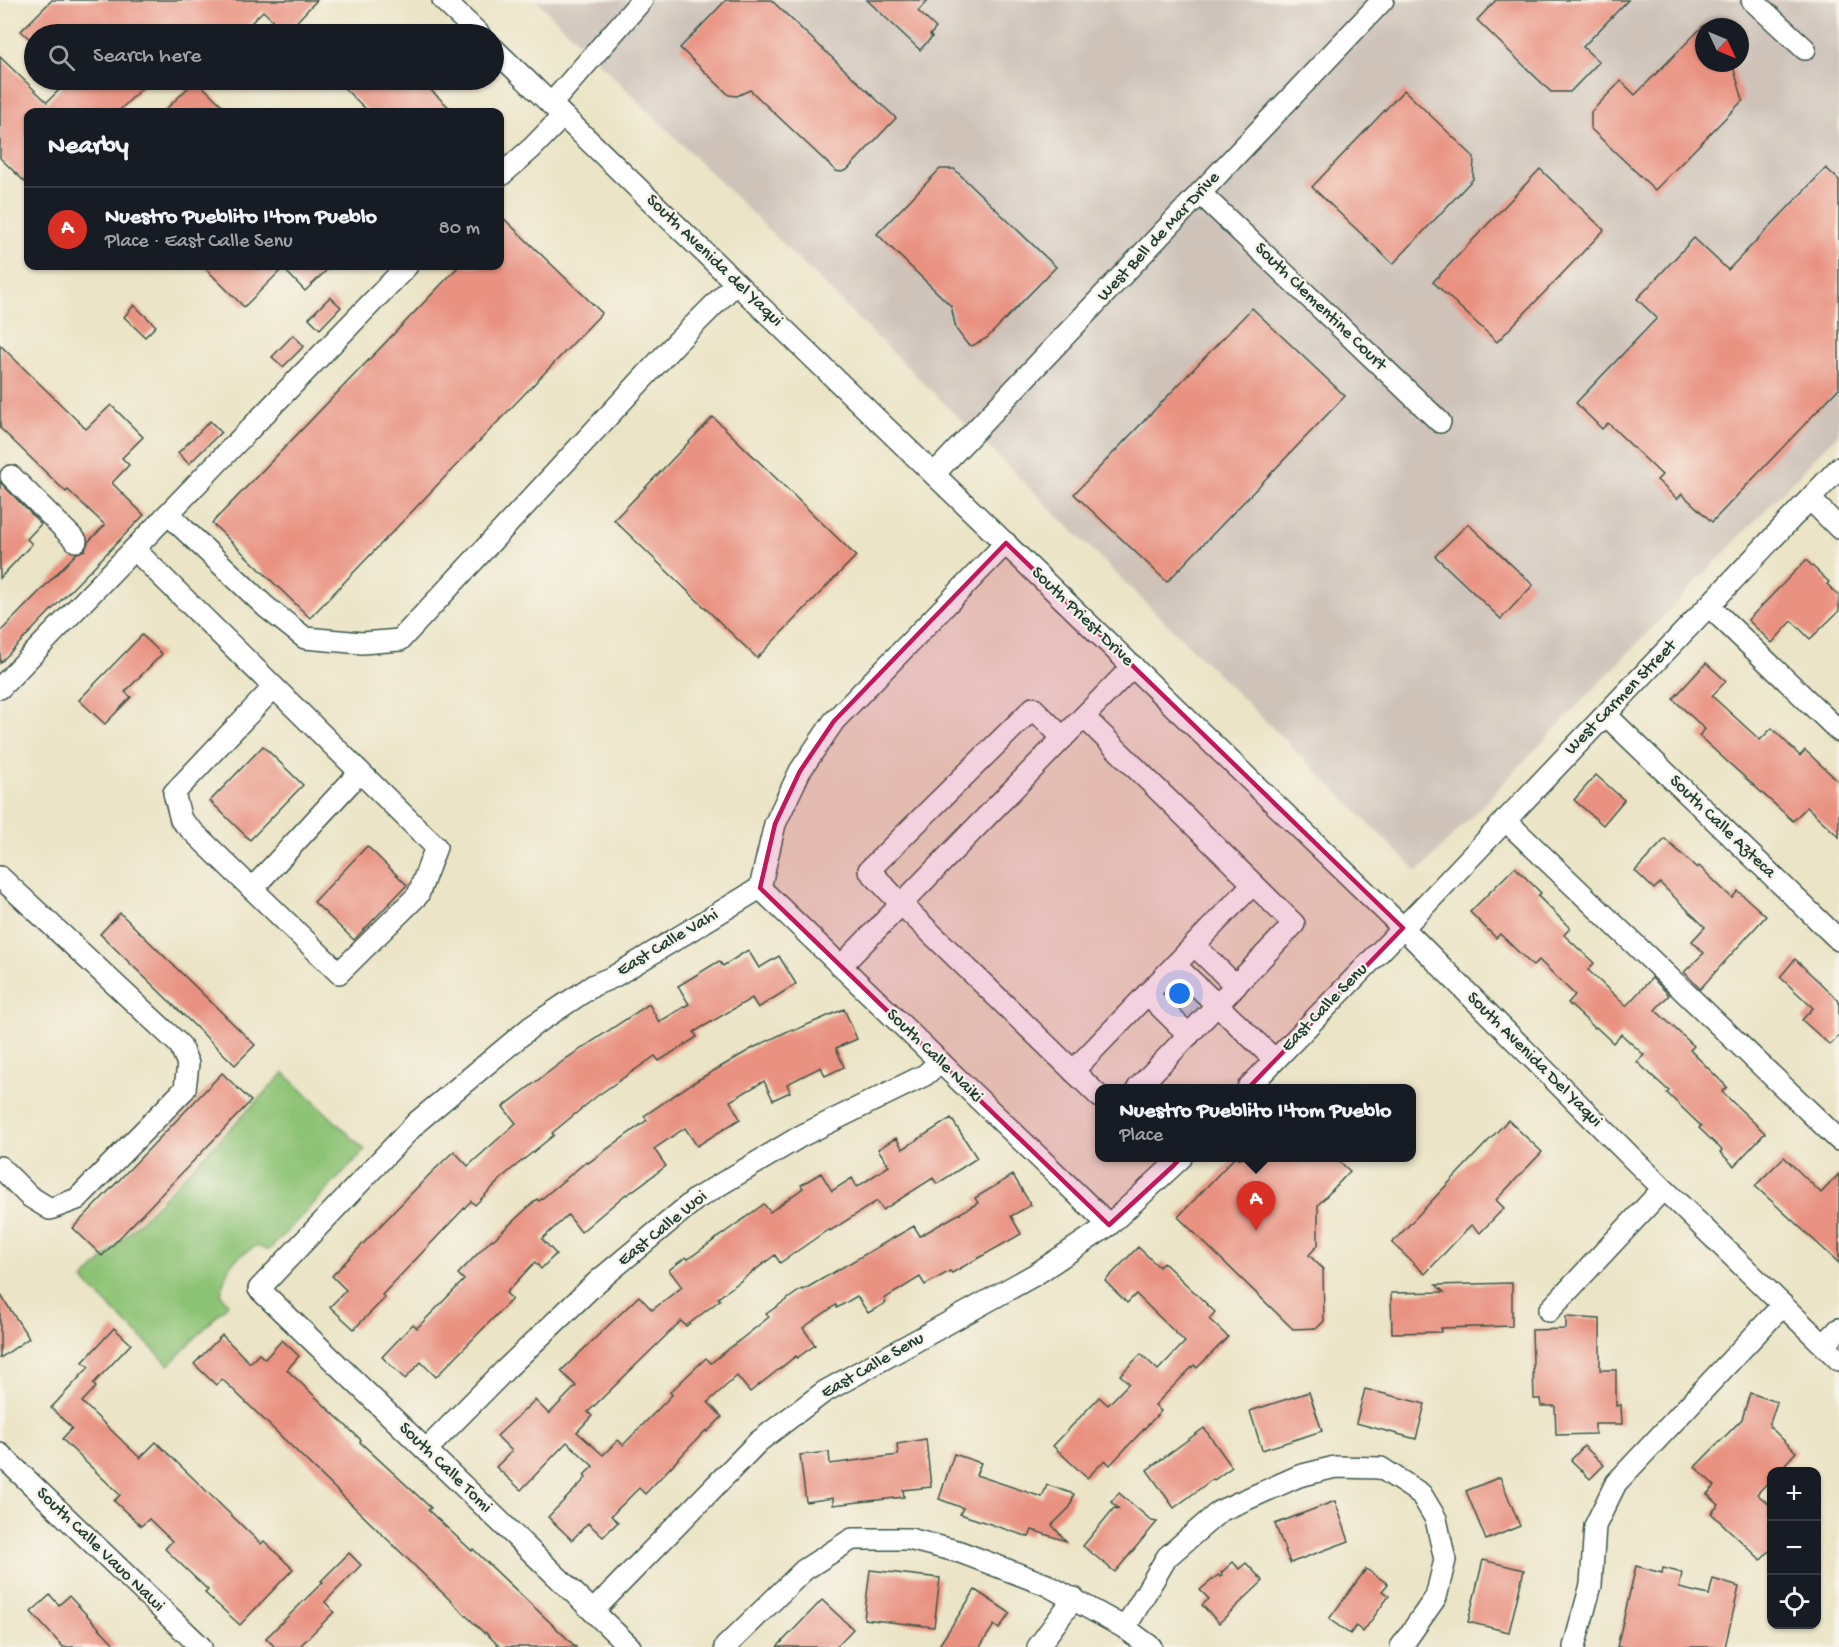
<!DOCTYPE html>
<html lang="en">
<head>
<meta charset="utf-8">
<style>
	body { margin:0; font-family:"Gochi Hand",sans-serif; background:#242831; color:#f1f3f6 }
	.controls { position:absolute; right:18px; bottom:18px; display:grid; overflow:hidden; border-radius:12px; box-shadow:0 2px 4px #0004 }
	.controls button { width:54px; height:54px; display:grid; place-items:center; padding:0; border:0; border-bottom:2px solid #363941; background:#171b24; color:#f1f3f6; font:30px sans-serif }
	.compass { position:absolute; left:1695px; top:18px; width:54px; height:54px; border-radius:50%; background:#171b24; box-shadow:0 2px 4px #0004; rotate:134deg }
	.you { position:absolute; left:1180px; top:994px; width:21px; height:21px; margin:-15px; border:4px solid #fff; border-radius:50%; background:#1a73e8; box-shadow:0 0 0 9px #1a73e833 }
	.badge { display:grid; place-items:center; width:39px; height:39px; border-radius:50%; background:#d93025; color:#fff; font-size:20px; font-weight:700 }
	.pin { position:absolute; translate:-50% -50px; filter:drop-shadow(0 2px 3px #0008) }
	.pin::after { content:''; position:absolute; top:32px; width:21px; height:18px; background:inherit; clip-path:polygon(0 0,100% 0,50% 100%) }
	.popup { position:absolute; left:1095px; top:1084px; width:321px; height:78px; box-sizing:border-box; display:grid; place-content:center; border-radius:12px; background:#171b24; filter:drop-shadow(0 2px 4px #0005); font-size:20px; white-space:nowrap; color:#9ea1a6 }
	.popup b { font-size:22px; color:#f1f3f6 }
	.popup::after { content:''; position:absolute; left:50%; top:100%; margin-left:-12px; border:12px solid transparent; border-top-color:#171b24 }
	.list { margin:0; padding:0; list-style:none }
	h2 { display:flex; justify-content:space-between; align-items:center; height:78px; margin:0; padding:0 24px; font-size:26px }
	h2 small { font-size:20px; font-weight:400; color:#9ea1a6 }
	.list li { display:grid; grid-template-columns:39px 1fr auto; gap:18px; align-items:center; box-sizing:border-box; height:84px; padding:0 24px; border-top:2px solid #363941 }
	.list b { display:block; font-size:22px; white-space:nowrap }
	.list p { margin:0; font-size:20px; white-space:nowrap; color:#9ea1a6 }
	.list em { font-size:20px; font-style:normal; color:#9ea1a6 }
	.icon { flex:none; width:33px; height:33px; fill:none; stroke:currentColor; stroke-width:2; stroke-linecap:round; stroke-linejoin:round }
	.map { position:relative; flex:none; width:1839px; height:1647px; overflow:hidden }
	.search { position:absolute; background:#171b24; box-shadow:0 2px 4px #0004; left:24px; top:24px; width:480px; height:66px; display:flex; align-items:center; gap:15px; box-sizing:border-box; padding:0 21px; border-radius:33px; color:#9ea1a6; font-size:22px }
	.panel { position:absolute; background:#171b24; box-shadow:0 2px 4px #0004; left:24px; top:108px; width:480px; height:162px; border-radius:12px }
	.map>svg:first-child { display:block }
</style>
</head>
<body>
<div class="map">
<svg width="1839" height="1647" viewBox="0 0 1839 1647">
	<rect width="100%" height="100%" fill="#f7f3e8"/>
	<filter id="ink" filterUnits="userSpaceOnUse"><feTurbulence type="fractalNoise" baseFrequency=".0167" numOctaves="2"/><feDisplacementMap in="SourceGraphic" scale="12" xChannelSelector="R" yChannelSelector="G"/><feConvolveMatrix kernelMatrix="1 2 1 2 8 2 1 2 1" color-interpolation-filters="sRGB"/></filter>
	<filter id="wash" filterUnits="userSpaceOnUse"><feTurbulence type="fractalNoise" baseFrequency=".008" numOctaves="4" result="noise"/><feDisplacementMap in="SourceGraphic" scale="24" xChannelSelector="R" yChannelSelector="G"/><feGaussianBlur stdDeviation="1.35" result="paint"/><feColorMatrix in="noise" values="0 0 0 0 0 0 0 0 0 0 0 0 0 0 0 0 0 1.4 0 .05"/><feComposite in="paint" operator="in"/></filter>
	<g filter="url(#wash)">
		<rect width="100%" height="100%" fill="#ebe4c6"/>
		<path fill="#cec2b9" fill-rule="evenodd" d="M 536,0 L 1839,0 L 1839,433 L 1418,872 ZM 1704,27 L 1740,27 L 1740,63 L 1704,63 Z"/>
		<path fill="#8dc375" stroke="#568054" stroke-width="1.5" d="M 284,1073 L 365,1150 L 269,1250 L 256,1246 C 230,1260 227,1265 221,1294 L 228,1304 L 169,1365 L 83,1280 Z"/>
		<g id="blocks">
			<g fill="#e99281">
				<path d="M 52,0 L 317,0 L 286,33 L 263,11 L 240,34 L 34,34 L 32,41 L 21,31 Z"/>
				<path d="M 726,0 L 771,0 L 896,118 L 847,170 L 841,172 L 836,171 L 750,90 L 737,96 L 729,95 L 680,48 Z"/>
				<path d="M 867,0 L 928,0 L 918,11 L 936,28 L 930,35 L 932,37 L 920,50 Z"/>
				<path d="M 1496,0 L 1628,0 L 1583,47 L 1599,62 L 1570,92 L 1551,92 L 1477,20 Z"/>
				<path d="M 1704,25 L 1704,63 L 1732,63 L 1743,100 L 1655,190 L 1591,129 L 1591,112 L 1621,81 L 1635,95 Z"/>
				<path d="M 0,57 L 47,102 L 69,80 L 150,80 L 118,112 L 28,112 L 28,185 L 0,158 Z"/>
				<path d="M 196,80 L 229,112 L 163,112 Z"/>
				<path d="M 354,80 L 420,80 L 454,112 L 369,112 L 345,89 Z"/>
				<path d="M 1404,90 L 1474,157 L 1473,179 L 1393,264 L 1312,187 Z"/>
				<path d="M 1826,168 L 1839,180 L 1839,388 L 1712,522 L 1682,494 L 1677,499 L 1657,480 L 1662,475 L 1608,423 L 1602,429 L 1576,403 L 1657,318 L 1637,299 L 1694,238 L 1728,270 Z"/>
				<path d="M 940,169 L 954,169 L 1056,267 L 987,338 L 972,346 L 967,344 L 956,329 L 951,306 L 877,234 Z"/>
				<path d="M 1540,169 L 1604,230 L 1497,342 L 1433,282 Z"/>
				<path d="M 500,215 L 602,313 L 310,618 L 212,523 L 459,266 L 500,266 Z"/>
				<path d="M 203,266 L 331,266 L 305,291 L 283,268 L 244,307 Z"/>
				<path d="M 330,297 L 341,307 L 320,329 L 309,318 Z"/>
				<path d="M 134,305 L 156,326 L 145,337 L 124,317 Z"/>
				<path d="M 1252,308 L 1345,396 L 1167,582 L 1074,494 Z"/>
				<path d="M 293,335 L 304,346 L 283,367 L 272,357 Z"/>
				<path d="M 0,345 L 86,429 L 111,405 L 143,437 L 122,458 L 129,465 L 112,483 L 144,515 L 0,663 L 0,632 L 77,553 L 85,550 L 88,542 L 105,525 L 68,490 L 66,492 L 0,428 Z"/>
				<path d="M 713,417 L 856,556 L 757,658 L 614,520 Z"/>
				<path d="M 210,421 L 221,432 L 189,464 L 178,453 Z"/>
				<path d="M 0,482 L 41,524 L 27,539 L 32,544 L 0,578 Z"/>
				<path d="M 1468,524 L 1533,585 L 1501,619 L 1435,556 Z"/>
				<path d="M 1806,560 L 1829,582 L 1827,584 L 1839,596 L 1839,611 L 1810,639 L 1792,621 L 1772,643 L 1748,620 Z"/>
				<path d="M 142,635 L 162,654 L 125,692 L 131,697 L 105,724 L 79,700 Z"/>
				<path d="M 1706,663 L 1726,681 L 1712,696 L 1760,740 L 1772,728 L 1800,756 L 1805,750 L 1839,782 L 1839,837 L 1807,807 L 1793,821 L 1699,736 L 1705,729 L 1673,699 Z"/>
				<path d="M 263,746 L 303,785 L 250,840 L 210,801 Z"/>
				<path d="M 1596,775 L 1624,800 L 1603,825 L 1574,800 Z"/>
				<path d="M 1665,839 L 1697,868 L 1699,866 L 1732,898 L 1738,891 L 1766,916 L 1700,989 L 1684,972 L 1704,953 L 1692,941 L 1705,927 L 1660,883 L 1654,889 L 1635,871 Z"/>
				<path d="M 367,846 L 407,885 L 354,940 L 314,902 Z"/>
				<path d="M 1515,867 L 1541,893 L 1538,896 L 1570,928 L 1564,935 L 1594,963 L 1588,970 L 1626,1006 L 1652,978 L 1669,995 L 1655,1010 L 1694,1046 L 1690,1050 L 1727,1087 L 1722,1092 L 1765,1133 L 1734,1166 L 1720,1152 L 1722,1150 L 1699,1128 L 1701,1126 L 1667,1093 L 1669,1091 L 1637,1062 L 1644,1055 L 1621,1034 L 1613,1043 L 1596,1027 L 1595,1028 L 1568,1003 L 1575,995 L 1539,960 L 1533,966 L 1500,934 L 1496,938 L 1470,912 Z"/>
				<path d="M 120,913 L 255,1045 L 235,1065 L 100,934 Z"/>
				<path d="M 748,950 L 759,968 L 779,956 L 796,984 L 758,1008 L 752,998 L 694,1032 L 697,1037 L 659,1061 L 655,1056 L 597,1096 L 552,1133 L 554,1135 L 507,1173 L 475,1205 L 471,1201 L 382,1295 L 385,1298 L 354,1329 L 330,1307 L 346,1290 L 332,1276 L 431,1173 L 454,1151 L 468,1166 L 516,1123 L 503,1107 L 567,1058 L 649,1004 L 659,1022 L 689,1004 L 678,986 L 719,961 L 723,966 Z"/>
				<path d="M 1795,959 L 1839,1001 L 1839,1036 L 1830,1045 L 1802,1020 L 1813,1008 L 1780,977 Z"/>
				<path d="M 844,1009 L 857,1039 L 836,1048 L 844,1067 L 825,1076 L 821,1067 L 787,1084 L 790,1092 L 773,1100 L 764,1081 L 730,1101 L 740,1119 L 697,1146 L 685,1128 L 654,1149 L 666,1166 L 627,1195 L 626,1194 L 581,1232 L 568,1215 L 542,1239 L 556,1254 L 541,1269 L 535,1262 L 506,1293 L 512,1299 L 436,1377 L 421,1362 L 405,1379 L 382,1357 L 413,1324 L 417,1328 L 464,1280 L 458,1274 L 492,1239 L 493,1240 L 537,1199 L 539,1201 L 586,1162 L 588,1163 L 647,1120 L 644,1116 L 691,1084 L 753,1048 L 792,1029 L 793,1031 Z"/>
				<path d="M 222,1073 L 251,1101 L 102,1256 L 73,1228 Z"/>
				<path d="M 951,1118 L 977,1158 L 937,1184 L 933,1178 L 883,1210 L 877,1201 L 830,1231 L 829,1229 L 780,1263 L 775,1255 L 718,1298 L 720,1300 L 686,1326 L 681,1321 L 588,1412 L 592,1416 L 577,1432 L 603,1455 L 618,1440 L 623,1445 L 672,1395 L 670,1392 L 706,1358 L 711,1363 L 769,1317 L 766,1314 L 802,1289 L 803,1290 L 914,1226 L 920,1236 L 978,1203 L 975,1198 L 1013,1175 L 1031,1205 L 1011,1216 L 1021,1234 L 952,1273 L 950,1271 L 925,1285 L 920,1277 L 884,1299 L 886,1303 L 868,1313 L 857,1296 L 837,1308 L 836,1305 L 803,1328 L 815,1345 L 797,1358 L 796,1356 L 750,1392 L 737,1376 L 708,1402 L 722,1417 L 707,1432 L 706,1430 L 645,1494 L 639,1488 L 611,1516 L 618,1522 L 603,1537 L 588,1523 L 572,1540 L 548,1517 L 586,1478 L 584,1475 L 593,1466 L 567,1442 L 521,1490 L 496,1467 L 512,1451 L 497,1436 L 535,1400 L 549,1414 L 576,1386 L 561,1371 L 639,1296 L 652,1310 L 682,1287 L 669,1270 L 686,1257 L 688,1259 L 764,1204 L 770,1212 L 803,1188 L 801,1185 L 821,1173 L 832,1191 L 852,1178 L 857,1187 L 889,1166 L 878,1149 L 896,1138 L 903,1149 Z"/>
				<path d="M 1508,1120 L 1542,1152 L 1496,1200 L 1504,1208 L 1480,1233 L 1471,1225 L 1425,1274 L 1392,1243 Z"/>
				<path d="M 1784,1157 L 1821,1193 L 1839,1174 L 1839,1263 L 1755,1186 Z"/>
				<path d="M 1234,1158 L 1335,1158 L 1350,1171 L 1318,1205 L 1318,1245 L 1309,1255 L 1323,1269 L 1324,1321 L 1317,1328 L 1293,1329 L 1178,1217 Z"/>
				<path d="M 1138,1247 L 1159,1267 L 1163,1262 L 1215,1312 L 1209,1319 L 1228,1337 L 1197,1368 L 1194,1365 L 1155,1405 L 1161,1411 L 1110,1465 L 1105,1460 L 1087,1478 L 1053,1446 L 1099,1397 L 1108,1405 L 1129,1383 L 1120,1375 L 1141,1354 L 1158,1370 L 1185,1342 L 1136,1294 L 1127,1303 L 1105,1281 Z"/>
				<path d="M 1512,1283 L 1512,1326 L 1441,1328 L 1441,1332 L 1392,1333 L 1391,1293 L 1444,1292 L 1436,1285 Z"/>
				<path d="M 0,1294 L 29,1338 L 0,1358 Z"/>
				<path d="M 1566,1317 L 1600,1319 L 1600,1370 L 1616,1370 L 1616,1406 L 1621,1405 L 1622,1424 L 1595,1424 L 1595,1434 L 1556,1435 L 1555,1406 L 1541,1406 L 1540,1399 L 1534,1399 L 1532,1330 L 1566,1329 Z"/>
				<path d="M 114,1328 L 131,1344 L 93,1384 L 96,1387 L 82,1402 L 140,1458 L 156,1442 L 261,1544 L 264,1541 L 293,1569 L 240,1625 L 205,1593 L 208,1590 L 165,1549 L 172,1541 L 149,1519 L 141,1526 L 114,1501 L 120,1495 L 62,1439 L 72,1428 L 51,1408 L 89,1367 L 83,1362 Z"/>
				<path d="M 222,1335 L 250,1363 L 259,1354 L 265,1359 L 282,1340 L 299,1356 L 287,1370 L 361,1440 L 360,1442 L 431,1508 L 428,1510 L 472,1551 L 473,1549 L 576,1647 L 500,1647 L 485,1632 L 484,1633 L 222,1379 L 216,1385 L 194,1364 Z"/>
				<path d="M 1365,1389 L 1425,1404 L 1416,1439 L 1356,1423 Z"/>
				<path d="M 1309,1392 L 1322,1431 L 1262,1450 L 1250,1411 Z"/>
				<path d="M 1750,1393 L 1777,1402 L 1769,1426 L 1796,1452 L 1778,1472 L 1772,1472 L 1772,1478 L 1757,1494 L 1772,1507 L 1772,1548 L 1761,1560 L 1711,1513 L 1719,1505 L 1707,1494 L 1715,1486 L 1695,1467 L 1742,1419 Z"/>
				<path d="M 1204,1428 L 1232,1467 L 1214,1480 L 1213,1479 L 1174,1508 L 1147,1470 Z"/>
				<path d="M 926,1439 L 931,1487 L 903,1490 L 904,1497 L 833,1505 L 833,1498 L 806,1502 L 800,1455 L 829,1452 L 830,1464 L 898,1455 L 897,1444 Z"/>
				<path d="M 1584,1446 L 1604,1465 L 1590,1479 L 1571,1460 Z"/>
				<path d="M 954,1454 L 981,1463 L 976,1475 L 1042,1497 L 1047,1485 L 1074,1494 L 1070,1507 L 1052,1525 L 1066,1541 L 1032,1530 L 1029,1537 L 960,1514 L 963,1508 L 939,1499 Z"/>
				<path d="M 1500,1477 L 1520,1526 L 1486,1540 L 1466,1491 Z"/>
				<path d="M 1119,1493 L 1152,1521 L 1157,1522 L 1115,1572 L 1083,1546 L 1114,1508 L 1119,1509 L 1111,1502 Z"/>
				<path d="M 1335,1501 L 1349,1541 L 1290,1563 L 1275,1524 Z"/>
				<path d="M 349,1553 L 361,1565 L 325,1602 L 334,1612 L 299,1647 L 275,1647 L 266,1638 L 323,1582 L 321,1581 Z"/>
				<path d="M 1483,1560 L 1524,1570 L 1509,1632 L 1468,1622 Z"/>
				<path d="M 1233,1562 L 1239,1569 L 1246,1563 L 1263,1581 L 1219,1623 L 1202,1605 L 1209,1599 L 1200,1590 L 1218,1575 L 1220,1577 L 1222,1575 L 1221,1573 Z"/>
				<path d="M 1636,1566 L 1662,1573 L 1663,1568 L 1682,1573 L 1679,1588 L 1709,1595 L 1713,1579 L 1739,1587 L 1725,1647 L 1617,1647 Z"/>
				<path d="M 1366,1569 L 1388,1584 L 1382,1591 L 1389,1596 L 1363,1632 L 1356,1626 L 1350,1634 L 1329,1619 Z"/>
				<path d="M 870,1570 L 940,1578 L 934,1627 L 864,1619 Z"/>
				<path d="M 975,1590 L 1010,1613 L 999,1629 L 994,1625 L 980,1647 L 938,1647 Z"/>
				<path d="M 50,1595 L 59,1605 L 69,1596 L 117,1647 L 63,1647 L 31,1612 Z"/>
				<path d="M 822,1600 L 853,1629 L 836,1647 L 777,1647 Z"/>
			</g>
		</g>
	</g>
	<g filter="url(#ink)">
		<use href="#blocks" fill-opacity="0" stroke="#3e564a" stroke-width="1.5"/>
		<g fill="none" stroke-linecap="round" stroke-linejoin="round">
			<defs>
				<g id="minor">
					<path d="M 443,0 L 479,34"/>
					<path d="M 1752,0 L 1805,49"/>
					<path d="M 494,49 L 1403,928 L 1635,1161 L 1839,1360"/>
					<path d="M 551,104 L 642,0"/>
					<path d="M 500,176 L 532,148 L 563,116"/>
					<path d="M 1200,193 L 1440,422"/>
					<path d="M 934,474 L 1383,0"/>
					<path d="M 11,476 L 76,541"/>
					<path d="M 1810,499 L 1839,528"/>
					<path d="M 168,514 L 266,607 L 305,638 L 362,643 L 400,640 L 676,343 L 736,283"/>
					<path d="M 134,549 C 235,648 335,748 436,847 L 418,895 L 339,973 L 181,820 L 174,793 L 274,687"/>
					<path d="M 1709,606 L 1839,731"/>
					<path d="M 0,688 L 407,266"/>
					<path d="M 1606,715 L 1839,940"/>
					<path d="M 1084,717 L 1294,924 L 1138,1088"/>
					<path d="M 1063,738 L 1033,708 L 869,870 L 901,904 L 1100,1097"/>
					<path d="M 1505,820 L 1839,1140"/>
					<path d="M 0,877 L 180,1045 L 188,1064 L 185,1089 L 77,1199 L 50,1209 L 29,1196 L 0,1167"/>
					<path d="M 760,888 L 1109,1225"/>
					<path d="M 252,889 L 360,772"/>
					<path d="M 1194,945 L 1236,986"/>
					<path d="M 1175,965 L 1275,1060"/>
					<path d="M 841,966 L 1133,666"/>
					<path d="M 1147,994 L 1189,1035"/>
					<path d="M 1073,1071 L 1253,884"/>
					<path d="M 1248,1088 L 1428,902 L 1839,468"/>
					<path d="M 1549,1311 L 1663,1189"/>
					<path d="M 1824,1345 L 1839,1329"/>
					<path d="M 426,1450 L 505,1370 L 597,1282 L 696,1199 L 801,1136 L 925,1075 L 940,1062"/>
					<path d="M 0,1454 L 201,1647"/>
					<path d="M 593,1611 L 758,1442 L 824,1392 L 1036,1274 L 1109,1225 L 1181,1158"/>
					<path d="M 1125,1628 L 1167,1557 L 1220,1511 L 1299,1476 L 1335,1467 L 1381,1468 L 1421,1494 L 1436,1519 L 1445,1560 L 1436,1597 L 1401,1647"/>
					<path d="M 630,1647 L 259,1289 L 417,1122 L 531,1027 L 594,985 L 613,977 L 760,888 L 775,824 L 800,771 L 834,721 L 1006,543"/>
					<path d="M 725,1647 L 804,1570 L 852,1539 L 909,1539 L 960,1552 L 1047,1585 L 1125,1628 L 1151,1647"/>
					<path d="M 1038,1647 L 1074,1598"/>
					<path d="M 1574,1647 L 1591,1585 L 1595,1526 L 1616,1483 L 1783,1305"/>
				</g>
			</defs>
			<use href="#minor" stroke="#3e564a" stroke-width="24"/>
			<use href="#minor" stroke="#fff" stroke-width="21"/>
		</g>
	</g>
	<path fill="#c2185b" fill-opacity="0.2" stroke="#c2185b" stroke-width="4.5" stroke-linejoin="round" d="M 1006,543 L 1403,928 L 1173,1166 L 1109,1225 L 760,888 L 775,824 L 800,771 L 834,721 Z"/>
	<g text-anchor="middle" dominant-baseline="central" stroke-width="4.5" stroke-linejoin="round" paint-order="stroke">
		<g font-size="18" fill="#1f3d34" stroke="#f7f3e8">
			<text transform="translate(1159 237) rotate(-47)">West Bell de Mar Drive</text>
			<text transform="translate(714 261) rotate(44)">South Avenida del Yaqui</text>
			<text transform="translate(1320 307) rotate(44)">South Clementine Court</text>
			<text transform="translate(1082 617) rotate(44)">South Priest Drive</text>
			<text transform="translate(1621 698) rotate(-46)">West Carmen Street</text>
			<text transform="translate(1722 827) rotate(44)">South Calle Azteca</text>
			<text transform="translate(668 943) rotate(-31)">East Calle Vahi</text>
			<text transform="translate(1325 1008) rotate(-46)">East Calle Senu</text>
			<text transform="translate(934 1056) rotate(44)">South Calle Naiki</text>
			<text transform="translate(1534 1060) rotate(45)">South Avenida Del Yaqui</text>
			<text transform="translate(663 1229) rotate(-39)">East Calle Woi</text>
			<text transform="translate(873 1366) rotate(-30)">East Calle Senu</text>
			<text transform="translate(445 1468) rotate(44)">South Calle Tomi</text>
			<text transform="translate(100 1550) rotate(44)">South Calle Vauo Nawi</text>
		</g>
	</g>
</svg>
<div class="controls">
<button>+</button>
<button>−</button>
<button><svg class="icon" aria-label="locate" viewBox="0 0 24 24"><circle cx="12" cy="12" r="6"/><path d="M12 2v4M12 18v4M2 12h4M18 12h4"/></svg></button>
</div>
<svg class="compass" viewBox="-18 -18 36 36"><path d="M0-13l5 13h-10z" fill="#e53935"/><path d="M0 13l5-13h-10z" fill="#9ea1a6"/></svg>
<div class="you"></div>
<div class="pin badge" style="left:1256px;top:1231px">A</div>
<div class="popup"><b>Nuestro Pueblito I'tom Pueblo</b>Place</div>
<div class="search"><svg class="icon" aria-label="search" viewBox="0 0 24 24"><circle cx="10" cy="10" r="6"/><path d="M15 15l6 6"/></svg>Search here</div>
<section class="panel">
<h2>Nearby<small></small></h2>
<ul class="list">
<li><span class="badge">A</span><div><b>Nuestro Pueblito I'tom Pueblo</b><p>Place · East Calle Senu</p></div><em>80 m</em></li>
</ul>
</section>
</div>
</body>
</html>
